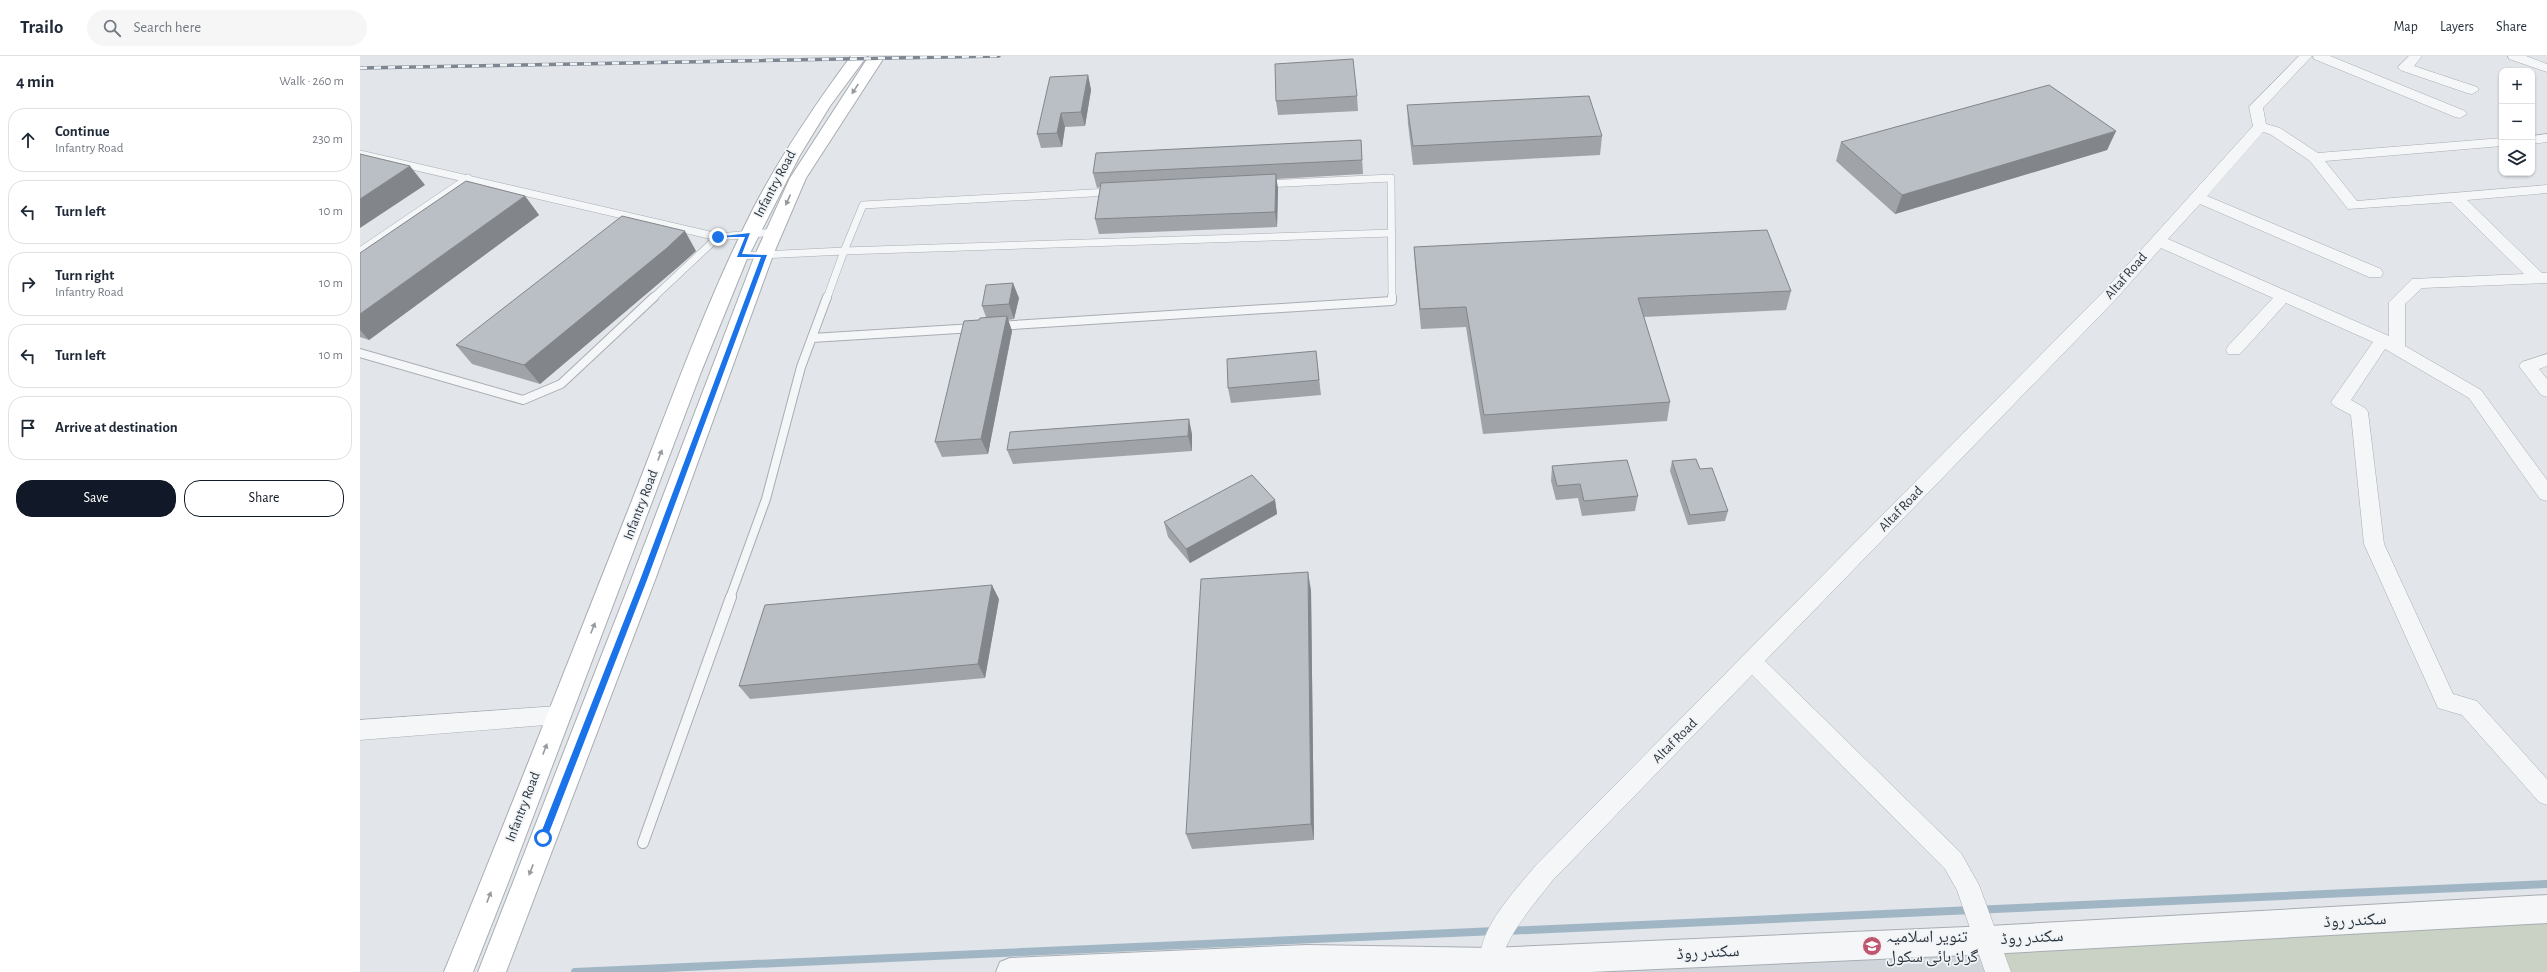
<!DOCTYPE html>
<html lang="en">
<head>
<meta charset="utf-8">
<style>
	body { margin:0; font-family:"Alegreya Sans","Noto Naskh Arabic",sans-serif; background:#f6f6f7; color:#1f2937 }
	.controls { position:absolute; right:12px; top:12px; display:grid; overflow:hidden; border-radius:8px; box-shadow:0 1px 3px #0004 }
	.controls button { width:36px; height:36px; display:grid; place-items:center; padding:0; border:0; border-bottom:1px solid #e0e1e3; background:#fff; color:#1f2937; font:20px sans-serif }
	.stop { position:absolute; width:12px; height:12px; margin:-9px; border:3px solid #1a73e8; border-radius:50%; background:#fff }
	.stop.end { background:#1a73e8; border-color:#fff; box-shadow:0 1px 4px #0008 }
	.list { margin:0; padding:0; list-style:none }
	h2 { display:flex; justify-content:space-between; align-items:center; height:52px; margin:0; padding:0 16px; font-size:17px }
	h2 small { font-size:13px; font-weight:400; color:#747a83 }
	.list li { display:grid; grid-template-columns:26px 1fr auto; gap:12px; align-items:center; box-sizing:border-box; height:64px; margin:0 8px 8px; padding:0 8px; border:1px solid #e0e1e3; border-radius:16px }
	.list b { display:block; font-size:15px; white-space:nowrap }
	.list p { margin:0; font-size:13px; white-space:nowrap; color:#747a83 }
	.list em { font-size:13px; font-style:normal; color:#747a83 }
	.actions { display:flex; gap:8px; padding:12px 16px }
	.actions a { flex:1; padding:9px 0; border:1px solid #111827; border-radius:16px; text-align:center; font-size:14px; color:#111827 }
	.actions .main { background:#111827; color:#fff }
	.icon { flex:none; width:22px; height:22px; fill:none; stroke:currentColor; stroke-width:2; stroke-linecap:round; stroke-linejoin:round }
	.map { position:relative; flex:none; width:2187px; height:916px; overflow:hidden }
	header { display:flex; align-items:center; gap:24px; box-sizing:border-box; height:56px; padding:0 20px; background:#fff; border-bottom:1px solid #e0e1e3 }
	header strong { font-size:19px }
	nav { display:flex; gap:22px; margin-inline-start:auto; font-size:14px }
	.search { width:280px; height:36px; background:#f6f6f7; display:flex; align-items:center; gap:10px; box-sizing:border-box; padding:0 14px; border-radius:22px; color:#747a83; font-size:15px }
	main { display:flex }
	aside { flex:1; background:#fff }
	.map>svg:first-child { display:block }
</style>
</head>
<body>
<header>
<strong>Trailo</strong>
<div class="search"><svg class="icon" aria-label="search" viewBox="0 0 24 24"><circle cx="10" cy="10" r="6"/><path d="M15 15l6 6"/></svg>Search here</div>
<nav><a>Map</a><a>Layers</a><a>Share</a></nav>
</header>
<main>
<aside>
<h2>4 min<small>Walk · 260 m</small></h2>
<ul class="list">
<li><svg class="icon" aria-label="ahead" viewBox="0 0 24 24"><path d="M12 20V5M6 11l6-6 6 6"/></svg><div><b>Continue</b><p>Infantry Road</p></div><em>230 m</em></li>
<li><svg class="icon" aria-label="left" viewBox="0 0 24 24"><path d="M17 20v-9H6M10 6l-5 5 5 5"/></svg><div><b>Turn left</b></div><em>10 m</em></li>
<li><svg class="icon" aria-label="right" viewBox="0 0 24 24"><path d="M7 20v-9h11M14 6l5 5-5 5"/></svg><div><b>Turn right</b><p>Infantry Road</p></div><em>10 m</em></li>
<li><svg class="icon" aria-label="left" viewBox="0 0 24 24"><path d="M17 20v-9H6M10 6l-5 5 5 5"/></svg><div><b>Turn left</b></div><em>10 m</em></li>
<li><svg class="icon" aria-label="arrive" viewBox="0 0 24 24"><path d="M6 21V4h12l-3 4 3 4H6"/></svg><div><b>Arrive at destination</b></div></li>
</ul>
<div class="actions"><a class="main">Save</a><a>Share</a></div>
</aside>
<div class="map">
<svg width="2187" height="916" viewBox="0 0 2187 916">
	<rect width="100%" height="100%" fill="#e2e5e9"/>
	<path fill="#d0d5db" d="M 1639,877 L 1647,916 L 1125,916 Z"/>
	<path fill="#c9d2c4" d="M 2187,857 L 2187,916 L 1647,916 L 1639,877 Z"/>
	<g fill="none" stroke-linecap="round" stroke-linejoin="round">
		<g stroke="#a1b6c5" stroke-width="8">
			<path d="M 1146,875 L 2187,828"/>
			<path d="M 215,916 L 1136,875"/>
		</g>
		<defs>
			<g id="service-far2">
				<path d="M 0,98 L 358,181 L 414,176"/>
				<path d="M 905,128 L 1031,122 L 1032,242"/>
				<path d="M 750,136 L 503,149 L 484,195 L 1032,177"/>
				<path d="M 0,195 L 108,122"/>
				<path d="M 379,200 L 484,195 L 467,242"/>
				<path d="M 293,242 L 358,181"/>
			</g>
			<g id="service-far1">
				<path d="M 638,270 L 1032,245 L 1032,241"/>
				<path d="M 452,282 L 614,272"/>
				<path d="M 0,297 L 163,344 L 201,328 L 294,241"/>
				<path d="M 370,542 L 406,443 L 441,311 L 467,241"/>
			</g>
			<path id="service" d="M 283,787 L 371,541"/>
			<g id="minor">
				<path d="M 1939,0 L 1952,0 L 1903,52 L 1906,68 L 1920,72 L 1958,97 L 2142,82 L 2142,90 L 1965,105 L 1997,145 L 2187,129 L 2187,137 L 2107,144 L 2182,217 L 2187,217 L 2187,227 L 2062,232 L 2045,248 L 2045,290 L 2121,334 L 2187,424 L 2187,445 L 2180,443 L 2109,342 L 2025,293 L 1991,344 L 2005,352 L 2008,356 L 2024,488 L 2093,638 L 2117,645 L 2187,723 L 2187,749 L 2179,746 L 2102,659 L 2078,652 L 2004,488 L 1991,359 L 1974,350 L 1971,346 L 2013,286 L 1926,247 L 1880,298 L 1868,298 L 1866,294 L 1868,290 L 1913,242 L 1801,192 L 1756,243 L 1405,605 L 1601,797 L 1619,829 L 1651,916 L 1625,916 L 1597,834 L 1585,813 L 1392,619 L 1192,825 C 1176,846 1157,867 1146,891 C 1143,898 1144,907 1141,915 L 1123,915 C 1109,881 1156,834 1176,809 L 1744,235 L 1893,70 L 1889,51 ZM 1903,76 L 1910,78 L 1950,105 L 1988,153 L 2091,146 L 2164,218 L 2052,223 L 2029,246 L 2029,280 L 1808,183 L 1840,148 L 2009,221 L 2021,221 L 2023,217 L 2021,213 L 1847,140 Z"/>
				<path d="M 1953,0 L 1970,0 L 2105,55 L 2107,58 L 2100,62 L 2095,61 L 1954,3 Z"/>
				<path d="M 2049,0 L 2062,0 L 2054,10 L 2117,31 L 2119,34 L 2112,38 L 2107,37 L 2040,14 L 2038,11 Z"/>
				<path d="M 2148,0 L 2166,0 L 2187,8 L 2187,16 L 2149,3 Z"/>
				<path d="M 2187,78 L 2187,86 L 2172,88 L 2172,80 Z"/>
				<path d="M 2187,298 L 2187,310 L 2179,313 L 2187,323 L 2187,341 L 2181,339 L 2159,310 L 2162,306 Z"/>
				<path d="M 198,650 L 206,652 L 209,659 L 206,666 L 198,668 L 0,684 L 0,664 Z"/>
			</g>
			<path id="tertiary" d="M 2187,839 L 2187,867 L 1629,898 L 1230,916 L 636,916 L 640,906 L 650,902 L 947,889 L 1132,892 L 1629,870 Z"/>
			<g id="secondary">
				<path d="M 491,0 L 507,0 L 470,50 L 440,99 L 386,205 L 341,316 L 148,827 L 113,916 L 84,916 C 148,760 209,603 271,447 C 310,348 345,248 393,153 C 421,99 455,49 491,0 Z"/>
				<path d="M 509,0 L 525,0 L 446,122 L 413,199 L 295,524 L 146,916 L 118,916 L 271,524 L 395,199 L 430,122 Z"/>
			</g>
		</defs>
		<use href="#service-far2" stroke="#a8adb3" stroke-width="8"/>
		<use href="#service-far1" stroke="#a8adb3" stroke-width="10"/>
		<use href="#service" stroke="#a8adb3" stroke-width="12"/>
		<use href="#minor" stroke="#a8adb3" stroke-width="1"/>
		<use href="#tertiary" stroke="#a8adb3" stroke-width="2"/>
		<use href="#secondary" stroke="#a8adb3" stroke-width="2"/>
		<use href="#service-far2" stroke="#f4f6f8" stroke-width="7"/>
		<use href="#service-far1" stroke="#f4f6f8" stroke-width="8"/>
		<use href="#service" stroke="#f4f6f8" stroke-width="10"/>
		<use href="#minor" fill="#f4f6f8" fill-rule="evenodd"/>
		<use href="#tertiary" fill="#f4f6f8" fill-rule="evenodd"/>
		<use href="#secondary" fill="#fff" fill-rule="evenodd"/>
		<defs>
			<path id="rail" d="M 0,12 L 639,0"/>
		</defs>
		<use href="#rail" stroke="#7d8691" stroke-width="3.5"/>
		<use href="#rail" stroke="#f1f4f6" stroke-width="2.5" stroke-dasharray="7" stroke-linecap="butt"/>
	</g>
	<g fill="#a0a4a9">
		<path d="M 728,19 L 731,34 L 725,70 L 705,71 L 702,91 L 681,92 L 677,78 Z"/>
		<path d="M 997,40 L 998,55 L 918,59 L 916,45 Z"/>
		<path d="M 1047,49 L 1242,80 L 1240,99 L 1053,109 L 1048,68 Z"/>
		<path d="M 1756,75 L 1747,94 L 1535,158 L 1476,105 L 1481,86 Z"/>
		<path d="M 1001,84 L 1003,118 L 916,123 L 918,133 L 917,171 L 739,178 L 735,163 L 740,131 L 737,132 L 733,117 Z"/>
		<path d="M 165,140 L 179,159 L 9,284 L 0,281 L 0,197 Z"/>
		<path d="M 1054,191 L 1431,235 L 1426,254 L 1284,261 L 1310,346 L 1307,365 L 1123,378 L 1106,271 L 1061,273 L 1055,210 Z"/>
		<path d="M 336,195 L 318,211 L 180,328 L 112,308 L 96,289 Z"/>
		<path d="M 659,242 L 654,263 L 648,264 L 652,275 L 628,398 L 582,401 L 575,386 L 619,264 L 626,261 L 622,250 Z"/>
		<path d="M 956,295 L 961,339 L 871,347 L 868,332 Z"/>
		<path d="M 832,378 L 832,395 L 653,408 L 647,394 Z"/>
		<path d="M 1312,405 L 1340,413 L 1368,455 L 1365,465 L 1328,469 L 1310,415 Z"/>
		<path d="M 1192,410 L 1278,440 L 1275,455 L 1222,460 L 1218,442 L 1196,444 L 1191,425 Z"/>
		<path d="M 915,444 L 917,458 L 830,507 L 808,481 L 804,466 Z"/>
		<path d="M 951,534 L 954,784 L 832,793 L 826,778 Z"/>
		<path d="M 639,543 L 625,622 L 390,643 L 379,630 Z"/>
	</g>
	<g fill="#82868a">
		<path d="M 728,19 L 731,34 L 725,70 L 721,56 Z"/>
		<path d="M 701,57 L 705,71 L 702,91 L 697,77 Z"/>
		<path d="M 1756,75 L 1747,94 L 1535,158 L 1542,139 Z"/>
		<path d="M 50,110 L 65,129 L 0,172 L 0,143 Z"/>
		<path d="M 916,118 L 918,133 L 917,171 L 915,156 Z"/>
		<path d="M 165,140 L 179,159 L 9,284 L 0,274 L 0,258 Z"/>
		<path d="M 325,175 L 336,195 L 318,211 L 180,328 L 164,309 Z"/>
		<path d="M 653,227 L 659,242 L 654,263 L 649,248 Z"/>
		<path d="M 647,260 L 652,275 L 628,398 L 621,383 Z"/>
		<path d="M 829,363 L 832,378 L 832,395 L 828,380 Z"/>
		<path d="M 915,444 L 917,458 L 830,507 L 826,493 Z"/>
		<path d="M 948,516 L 951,534 L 954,784 L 951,768 Z"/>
		<path d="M 632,529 L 639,543 L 625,622 L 618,608 Z"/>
	</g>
	<g fill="#babfc5" stroke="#82868a">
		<path d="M 993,3 L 997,40 L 916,45 L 915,8 Z"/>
		<path d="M 728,19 L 721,56 L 701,57 L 697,77 L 677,78 L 690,21 Z"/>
		<path d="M 1689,29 L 1756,75 L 1542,139 L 1481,86 Z"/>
		<path d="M 1229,40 L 1242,80 L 1053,90 L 1047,49 Z"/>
		<path d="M 1001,84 L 1002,104 L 733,117 L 736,97 Z"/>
		<path d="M 0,98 L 50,110 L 0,143 Z"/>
		<path d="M 916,118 L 915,156 L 735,163 L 741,127 Z"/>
		<path d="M 106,125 L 165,140 L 0,258 L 0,197 Z"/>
		<path d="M 262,160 L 325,175 L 307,192 L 164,309 L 96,289 Z"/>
		<path d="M 1407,174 L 1431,235 L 1278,242 L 1310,346 L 1124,359 L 1106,251 L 1060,253 L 1054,191 Z"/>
		<path d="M 653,227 L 649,248 L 622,250 L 626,229 Z"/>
		<path d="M 647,260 L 621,383 L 575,386 L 604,265 L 619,264 L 620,262 Z"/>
		<path d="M 956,295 L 959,324 L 868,332 L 867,303 Z"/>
		<path d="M 829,363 L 828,380 L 647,394 L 650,376 Z"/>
		<path d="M 1336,403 L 1340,413 L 1352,412 L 1368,455 L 1330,459 L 1312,405 Z"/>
		<path d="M 1267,404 L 1278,440 L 1224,445 L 1220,428 L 1197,430 L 1192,410 Z"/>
		<path d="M 892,419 L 915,444 L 826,493 L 804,466 Z"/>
		<path d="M 948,516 L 951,768 L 826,778 L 841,523 Z"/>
		<path d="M 632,529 L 618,608 L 379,630 L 405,549 Z"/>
	</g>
	<defs><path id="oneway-solid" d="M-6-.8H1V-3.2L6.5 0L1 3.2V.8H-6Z"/></defs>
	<g fill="#969a9f">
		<use href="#oneway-solid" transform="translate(495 33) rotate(123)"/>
		<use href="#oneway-solid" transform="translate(428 144) rotate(114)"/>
		<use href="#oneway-solid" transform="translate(300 399) rotate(-69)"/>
		<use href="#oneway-solid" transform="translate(233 572) rotate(-68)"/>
		<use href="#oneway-solid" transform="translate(185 693) rotate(-69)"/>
		<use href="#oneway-solid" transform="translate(171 814) rotate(111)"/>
		<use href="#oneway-solid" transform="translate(129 841) rotate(-69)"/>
	</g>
	<path fill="#1a73e8" d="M 390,177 L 382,198 L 407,199 L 287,524 L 187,782 L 183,785 L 179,782 L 280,524 L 401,201 L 377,201 L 385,181 L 355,181 Z"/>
	<defs>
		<symbol id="school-disc" viewBox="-11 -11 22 22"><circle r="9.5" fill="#c0556f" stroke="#f1f4f6"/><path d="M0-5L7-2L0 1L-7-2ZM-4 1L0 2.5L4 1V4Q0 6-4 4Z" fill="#fff"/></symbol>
	</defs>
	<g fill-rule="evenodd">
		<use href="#school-disc" x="1501" y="879" width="22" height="22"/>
	</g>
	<g text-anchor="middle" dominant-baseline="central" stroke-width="3.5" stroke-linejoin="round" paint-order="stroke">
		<g font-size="14" fill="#2c353f" stroke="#f1f4f6">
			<text transform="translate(415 128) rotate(-62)">Infantry Road</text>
			<text transform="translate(1766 220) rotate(-49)">Altaf Road</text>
			<text transform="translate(281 449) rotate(-69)">Infantry Road</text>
			<text transform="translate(1541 453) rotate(-46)">Altaf Road</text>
			<text transform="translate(1315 685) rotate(-45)">Altaf Road</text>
			<text transform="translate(163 751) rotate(-69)">Infantry Road</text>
		</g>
		<g font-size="17" fill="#2c353f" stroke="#f1f4f6">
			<text transform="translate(1995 864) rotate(-3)">سکندر روڈ</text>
			<text transform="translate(1672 881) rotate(-3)">سکندر روڈ</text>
			<text transform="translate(1348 896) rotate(-3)">سکندر روڈ</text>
		</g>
		<g font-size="17" fill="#2c353f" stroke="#f1f4f6" text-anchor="start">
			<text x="1526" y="880">تنویر اسلامیہ<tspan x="1526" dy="20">گرلز ہائی سکول</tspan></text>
		</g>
	</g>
</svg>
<div class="controls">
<button>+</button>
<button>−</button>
<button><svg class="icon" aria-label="layers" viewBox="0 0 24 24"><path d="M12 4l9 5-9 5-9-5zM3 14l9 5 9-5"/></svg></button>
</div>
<div class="stop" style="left:183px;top:782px"></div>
<div class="stop end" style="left:358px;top:181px"></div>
</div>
</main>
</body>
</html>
